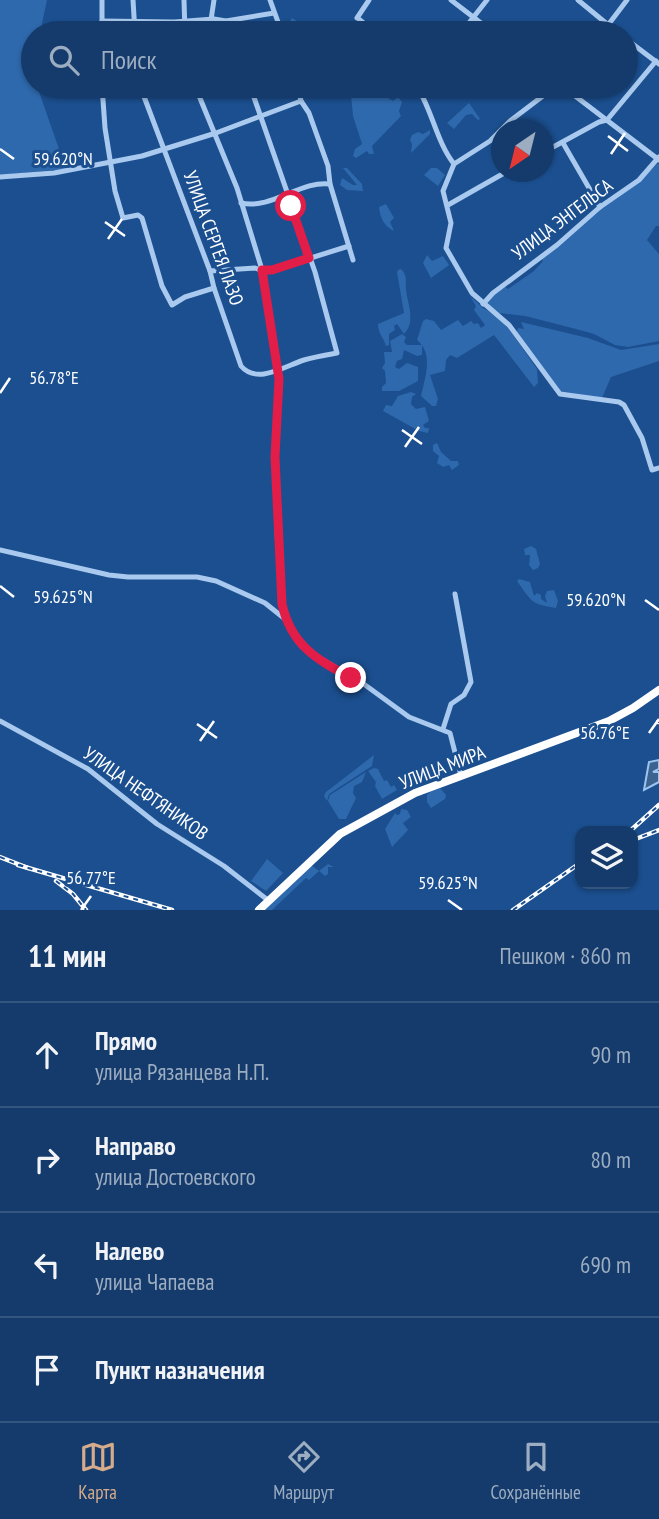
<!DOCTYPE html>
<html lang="ru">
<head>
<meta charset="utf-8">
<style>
	body { margin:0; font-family:"PT Sans Narrow",sans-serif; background:#214673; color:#f1f3f6 }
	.controls { position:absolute; right:21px; bottom:21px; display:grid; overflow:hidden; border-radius:14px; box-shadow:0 2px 5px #0004 }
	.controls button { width:63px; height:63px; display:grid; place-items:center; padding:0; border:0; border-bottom:2px solid #33557e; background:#143b6b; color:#f1f3f6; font:35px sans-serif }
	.compass { position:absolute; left:491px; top:119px; width:63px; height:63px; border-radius:50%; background:#143b6b; box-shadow:0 2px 5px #0004; rotate:215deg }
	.stop { position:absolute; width:21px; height:21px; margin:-16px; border:5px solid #e11d48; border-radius:50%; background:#fff }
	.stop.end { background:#e11d48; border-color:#fff; box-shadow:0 2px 7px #0008 }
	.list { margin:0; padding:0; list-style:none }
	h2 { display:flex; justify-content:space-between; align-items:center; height:91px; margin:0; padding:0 28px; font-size:30px }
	h2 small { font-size:23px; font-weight:400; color:#9dadc1 }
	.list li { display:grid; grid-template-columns:46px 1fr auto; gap:21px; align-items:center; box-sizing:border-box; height:105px; padding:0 28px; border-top:2px solid #33557e }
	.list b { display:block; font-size:26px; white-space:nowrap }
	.list p { margin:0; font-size:23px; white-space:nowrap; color:#9dadc1 }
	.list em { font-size:23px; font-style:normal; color:#9dadc1 }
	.icon { flex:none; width:38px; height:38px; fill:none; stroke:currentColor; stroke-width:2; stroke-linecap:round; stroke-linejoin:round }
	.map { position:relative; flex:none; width:659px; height:910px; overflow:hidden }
	.search { position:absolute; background:#143b6b; box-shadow:0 2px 5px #0004; left:21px; right:21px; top:21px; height:77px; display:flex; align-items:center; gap:18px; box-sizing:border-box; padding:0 24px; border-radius:38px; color:#9dadc1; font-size:26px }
	.sheet { height:511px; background:#143b6b }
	nav { display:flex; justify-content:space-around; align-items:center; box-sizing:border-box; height:98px; border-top:2px solid #33557e; background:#143b6b; font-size:19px; color:#9dadc1 }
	nav a { display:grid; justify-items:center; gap:4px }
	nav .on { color:#d6ab8b }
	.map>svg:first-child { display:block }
</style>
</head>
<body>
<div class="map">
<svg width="659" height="910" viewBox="0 0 659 910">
	<rect width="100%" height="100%" fill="#1b4f8f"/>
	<g fill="#2e69ad">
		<path d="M 0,0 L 47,0 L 40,33 L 33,33 L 33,86 L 37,86 L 66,169 L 0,175 Z"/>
		<path d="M 292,18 L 305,26 L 308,33 L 284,33 Z"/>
		<path d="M 344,86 L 379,86 L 388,98 L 393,101 L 398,97 L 402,102 L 399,111 L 401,116 L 372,146 L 374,154 L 369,154 L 367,151 L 356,158 L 353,156 L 355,149 L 362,144 L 353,116 L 351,95 Z"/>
		<path d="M 469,103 L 480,119 L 478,120 L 472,114 L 466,115 L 454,129 L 447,123 Z"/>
		<path d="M 430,130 L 430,134 L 411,153 L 412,144 L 410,140 L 412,135 L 418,132 L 423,134 Z"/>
		<path d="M 657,164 L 659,164 L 659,226 L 656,226 L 647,240 L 659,254 L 659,341 L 628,347 L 615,345 L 594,334 L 576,329 L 525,316 L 499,313 L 491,308 L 487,301 L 504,286 L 508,289 L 534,271 L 543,261 L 542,259 L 600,209 L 637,183 Z"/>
		<path d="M 343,168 L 347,168 L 362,184 L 363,191 L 347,190 L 340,185 L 342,178 L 353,185 L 357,185 Z"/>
		<path d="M 431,168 L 437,168 L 445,175 L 438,186 L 424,175 Z"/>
		<path d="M 386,204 L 394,218 L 390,222 L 394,231 C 384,226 380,218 379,207 Z"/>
		<path d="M 427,255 L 432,261 L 443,256 L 449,265 L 431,278 L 423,263 Z"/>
		<path d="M 401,269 C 408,276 405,281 406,290 C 408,305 416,322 404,334 L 397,324 L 394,326 L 395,330 L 389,334 L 389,345 L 386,346 C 384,338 378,334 378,324 L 404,313 L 397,272 L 398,270 Z"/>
		<path d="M 470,296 L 483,308 L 502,319 L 537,369 L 538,383 L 534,387 L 494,335 L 457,358 L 450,355 L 446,360 L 445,371 L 430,375 L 438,399 L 436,406 L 432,406 L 421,396 C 425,377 434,354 417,340 L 423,321 L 426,319 L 434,321 L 441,330 L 458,320 L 463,326 L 471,321 L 474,324 L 478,323 L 481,328 L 485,325 L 474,310 L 476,306 Z"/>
		<path d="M 521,322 L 588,338 L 621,350 L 659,344 L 659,361 L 611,377 L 602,398 L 565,394 L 561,391 L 517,332 L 518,328 L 524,329 Z"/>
		<path d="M 402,334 L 406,337 L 404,342 L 407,345 L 422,345 L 422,355 L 417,356 L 404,350 L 402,359 L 397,361 L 395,367 L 399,369 L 407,363 L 418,367 L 418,381 L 399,391 L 382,391 L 382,387 L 386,383 L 385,371 L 382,368 L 385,363 L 384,352 L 392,352 L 390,341 Z"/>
		<path d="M 411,392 L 416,394 L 412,397 L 411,404 L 416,409 L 425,407 L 429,421 L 423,425 L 425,428 L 429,428 L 428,433 L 419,431 L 383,411 L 386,405 L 392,406 L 398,396 Z"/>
		<path d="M 437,443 L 441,452 L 451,461 L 458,461 L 459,465 L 452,470 L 449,465 L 443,467 L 437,463 L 439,456 L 433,451 L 433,445 Z"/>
		<path d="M 531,546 L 536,549 L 540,564 L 538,568 L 533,570 L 529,565 L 530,555 L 525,555 L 524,549 Z"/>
		<path d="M 519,579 L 530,582 L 534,596 L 537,593 L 541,595 L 541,599 L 547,603 L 545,596 L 547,591 L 554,590 L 558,601 L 556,608 C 531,604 532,602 517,581 Z"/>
		<path d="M 374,755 L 372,766 L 329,794 L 327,801 L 324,796 L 326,792 Z"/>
		<path d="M 374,768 L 378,769 L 384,781 L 387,780 L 391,787 L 394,785 L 397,790 L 382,799 L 375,786 L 376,782 L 368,771 Z"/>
		<path d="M 366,772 L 362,782 L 354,786 L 353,793 L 356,798 L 346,819 L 339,819 L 328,801 L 330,795 Z"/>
		<path d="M 440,788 L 446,795 L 445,799 L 431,808 L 427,802 L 427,795 L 431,791 Z"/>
		<path d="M 401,809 L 407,810 L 411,817 L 403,823 L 408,830 L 392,847 L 385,829 L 395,813 L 397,815 L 400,814 Z"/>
		<path d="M 267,859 L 283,873 L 266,891 L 251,881 Z"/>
		<path d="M 328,864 L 334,867 L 328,867 L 328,874 L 325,876 L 319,871 L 309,880 L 306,878 L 272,910 L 264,910 L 311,865 L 319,871 Z"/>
	</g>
	<path fill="#3c6290" stroke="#9cc4f0" stroke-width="2" d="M 659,760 L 659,769 L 653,772 L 659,772 L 659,782 L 644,790 L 649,762 Z"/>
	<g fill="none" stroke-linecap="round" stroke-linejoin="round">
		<g stroke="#a9c9ee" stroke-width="5">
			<path d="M 102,0 L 102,33"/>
			<path d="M 133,0 L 135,33"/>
			<path d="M 184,0 L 185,33"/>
			<path d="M 270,0 L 282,33"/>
			<path d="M 451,0 L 494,33"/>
			<path d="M 578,0 L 618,33"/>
			<path d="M 357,18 L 369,0"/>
			<path d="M 211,20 L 214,0"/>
			<path d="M 360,20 L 375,33"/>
			<path d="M 102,21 L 174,22 L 214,19 L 226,21 L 274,13"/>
			<path d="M 226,21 L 230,33"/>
			<path d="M 461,33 L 487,0"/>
			<path d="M 602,33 L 627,0"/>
			<path d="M 626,39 L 659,64"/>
			<path d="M 102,86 L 105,128 L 115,191 L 123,218 L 138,215 L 142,218 L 162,286 L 172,305 L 185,297 L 214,288"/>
			<path d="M 140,86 L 210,271 L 214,288 L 241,366 C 257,385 285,366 304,360 C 314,357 326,355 337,353 L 315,272 L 250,86"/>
			<path d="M 195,86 L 237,188 L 263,273 L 279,379 L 275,457 L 277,532 L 282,604 L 286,621 L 301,646 L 314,655 L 361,682 L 409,717 L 450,733 L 461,776"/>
			<path d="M 298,86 L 301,101 L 309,113 L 328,166 L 330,184 L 353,260"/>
			<path d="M 421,86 L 419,90 C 433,114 437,142 454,164 L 443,191 L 451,223 L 446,248 L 472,293 L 509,325 L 560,394 L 619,402 L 624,405 L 642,438 L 652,470 L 659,468"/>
			<path d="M 562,86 L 659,160"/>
			<path d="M 563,143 L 600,207"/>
			<path d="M 544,152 L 599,122 L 607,120 L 656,61"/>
			<path d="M 454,164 L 490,141 L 510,121 L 556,86"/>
			<path d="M 0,177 L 54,173 L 142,156 L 216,133 L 301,101"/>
			<path d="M 241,203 C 272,210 301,180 330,184"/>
			<path d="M 448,205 L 506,172"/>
			<path d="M 210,271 L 255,268 L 266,272 L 349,246"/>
			<path d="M 483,304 L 493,293 L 557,245 L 600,207 L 639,180 L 659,157"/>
			<path d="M 0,550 L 109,575 L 128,577 L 197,577 L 216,581 L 265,603 L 285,619"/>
			<path d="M 0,721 L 88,769 L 157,824 L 224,866 L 269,901"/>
			<path d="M 443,729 L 451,704 L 464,695 L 471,682 L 455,594"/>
		</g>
		<path stroke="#fff" stroke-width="8" d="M 259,910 L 340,834 L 415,793 L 609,721 L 633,708 L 659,690"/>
		<defs>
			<g id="rail">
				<path d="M 658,722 L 659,722"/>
				<path d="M 630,831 L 659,805"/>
				<path d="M 633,840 L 659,830"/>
				<path d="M 0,857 L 28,868"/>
				<path d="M 18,865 L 172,910"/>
				<path d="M 56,881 L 73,894 L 86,910"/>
				<path d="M 513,910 L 580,863"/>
			</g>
		</defs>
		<use href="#rail" stroke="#fff" stroke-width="4.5"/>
		<use href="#rail" stroke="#1b4f8f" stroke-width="2" stroke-dasharray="5" stroke-linecap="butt"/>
	</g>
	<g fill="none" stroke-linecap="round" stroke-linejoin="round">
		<path stroke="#e11d48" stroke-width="9" d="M 291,206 L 309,258 L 272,270 L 262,270 L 279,379 L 275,457 L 282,604 C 291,645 316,659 351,678"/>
	</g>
	<path fill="none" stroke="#fff" stroke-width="2.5" d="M 608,136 L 628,151M 0,149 L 14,159M 611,154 L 625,133M 105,222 L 125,236M 108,239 L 122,219M 0,393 L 10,378M 402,430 L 422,444M 405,447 L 419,427M 0,586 L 14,597M 645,600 L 659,610M 197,724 L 217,738M 649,733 L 659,719M 200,741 L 214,721M 448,900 L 462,910M 81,910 L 91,896"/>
	<g text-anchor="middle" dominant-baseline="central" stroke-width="6" stroke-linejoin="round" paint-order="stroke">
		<g font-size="19" fill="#fff" stroke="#1b4f8f">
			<text transform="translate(562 219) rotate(-37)">УЛИЦА ЭНГЕЛЬСА</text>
			<text transform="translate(214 238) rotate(70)">УЛИЦА СЕРГЕЯ ЛАЗО</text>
			<text transform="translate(442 767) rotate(-21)">УЛИЦА МИРА</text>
			<text transform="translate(146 793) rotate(35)">УЛИЦА НЕФТЯНИКОВ</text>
		</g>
	</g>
	<g font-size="18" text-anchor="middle" fill="#fff" stroke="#1b4f8f" stroke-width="6" stroke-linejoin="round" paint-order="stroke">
		<text x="63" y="165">59.620°N</text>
		<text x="54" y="384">56.78°E</text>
		<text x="63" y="603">59.625°N</text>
		<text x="596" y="606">59.620°N</text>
		<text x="605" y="739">56.76°E</text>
		<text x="91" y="884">56.77°E</text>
		<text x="448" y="889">59.625°N</text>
	</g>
</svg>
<div class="controls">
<button><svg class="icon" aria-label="layers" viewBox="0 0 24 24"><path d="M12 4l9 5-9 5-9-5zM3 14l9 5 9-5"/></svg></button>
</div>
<svg class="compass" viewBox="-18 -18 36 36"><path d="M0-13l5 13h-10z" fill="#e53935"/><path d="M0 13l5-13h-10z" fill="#9dadc1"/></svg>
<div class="stop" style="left:291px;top:206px"></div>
<div class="stop end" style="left:351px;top:678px"></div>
<div class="search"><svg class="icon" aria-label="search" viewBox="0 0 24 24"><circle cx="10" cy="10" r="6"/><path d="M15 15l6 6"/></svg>Поиск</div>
</div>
<section class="sheet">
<h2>11 мин<small>Пешком · 860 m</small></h2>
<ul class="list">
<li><svg class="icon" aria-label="ahead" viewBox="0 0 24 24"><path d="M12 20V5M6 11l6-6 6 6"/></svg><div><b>Прямо</b><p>улица Рязанцева Н.П.</p></div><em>90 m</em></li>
<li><svg class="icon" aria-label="right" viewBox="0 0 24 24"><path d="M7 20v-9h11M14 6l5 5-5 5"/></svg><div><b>Направо</b><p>улица Достоевского</p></div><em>80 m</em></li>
<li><svg class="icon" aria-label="left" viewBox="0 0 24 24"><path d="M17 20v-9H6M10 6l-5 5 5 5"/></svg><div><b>Налево</b><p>улица Чапаева</p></div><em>690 m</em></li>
<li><svg class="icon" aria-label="arrive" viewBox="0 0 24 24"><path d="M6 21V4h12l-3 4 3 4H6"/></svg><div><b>Пункт назначения</b></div></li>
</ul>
</section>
<nav>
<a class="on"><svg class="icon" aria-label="map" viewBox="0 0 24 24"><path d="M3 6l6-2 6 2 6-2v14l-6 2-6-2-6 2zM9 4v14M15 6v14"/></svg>Карта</a>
<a><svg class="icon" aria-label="directions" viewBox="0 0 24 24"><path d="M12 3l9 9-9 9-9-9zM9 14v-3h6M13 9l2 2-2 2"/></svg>Маршрут</a>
<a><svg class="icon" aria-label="saved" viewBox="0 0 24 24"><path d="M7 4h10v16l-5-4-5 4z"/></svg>Сохранённые</a>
</nav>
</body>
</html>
